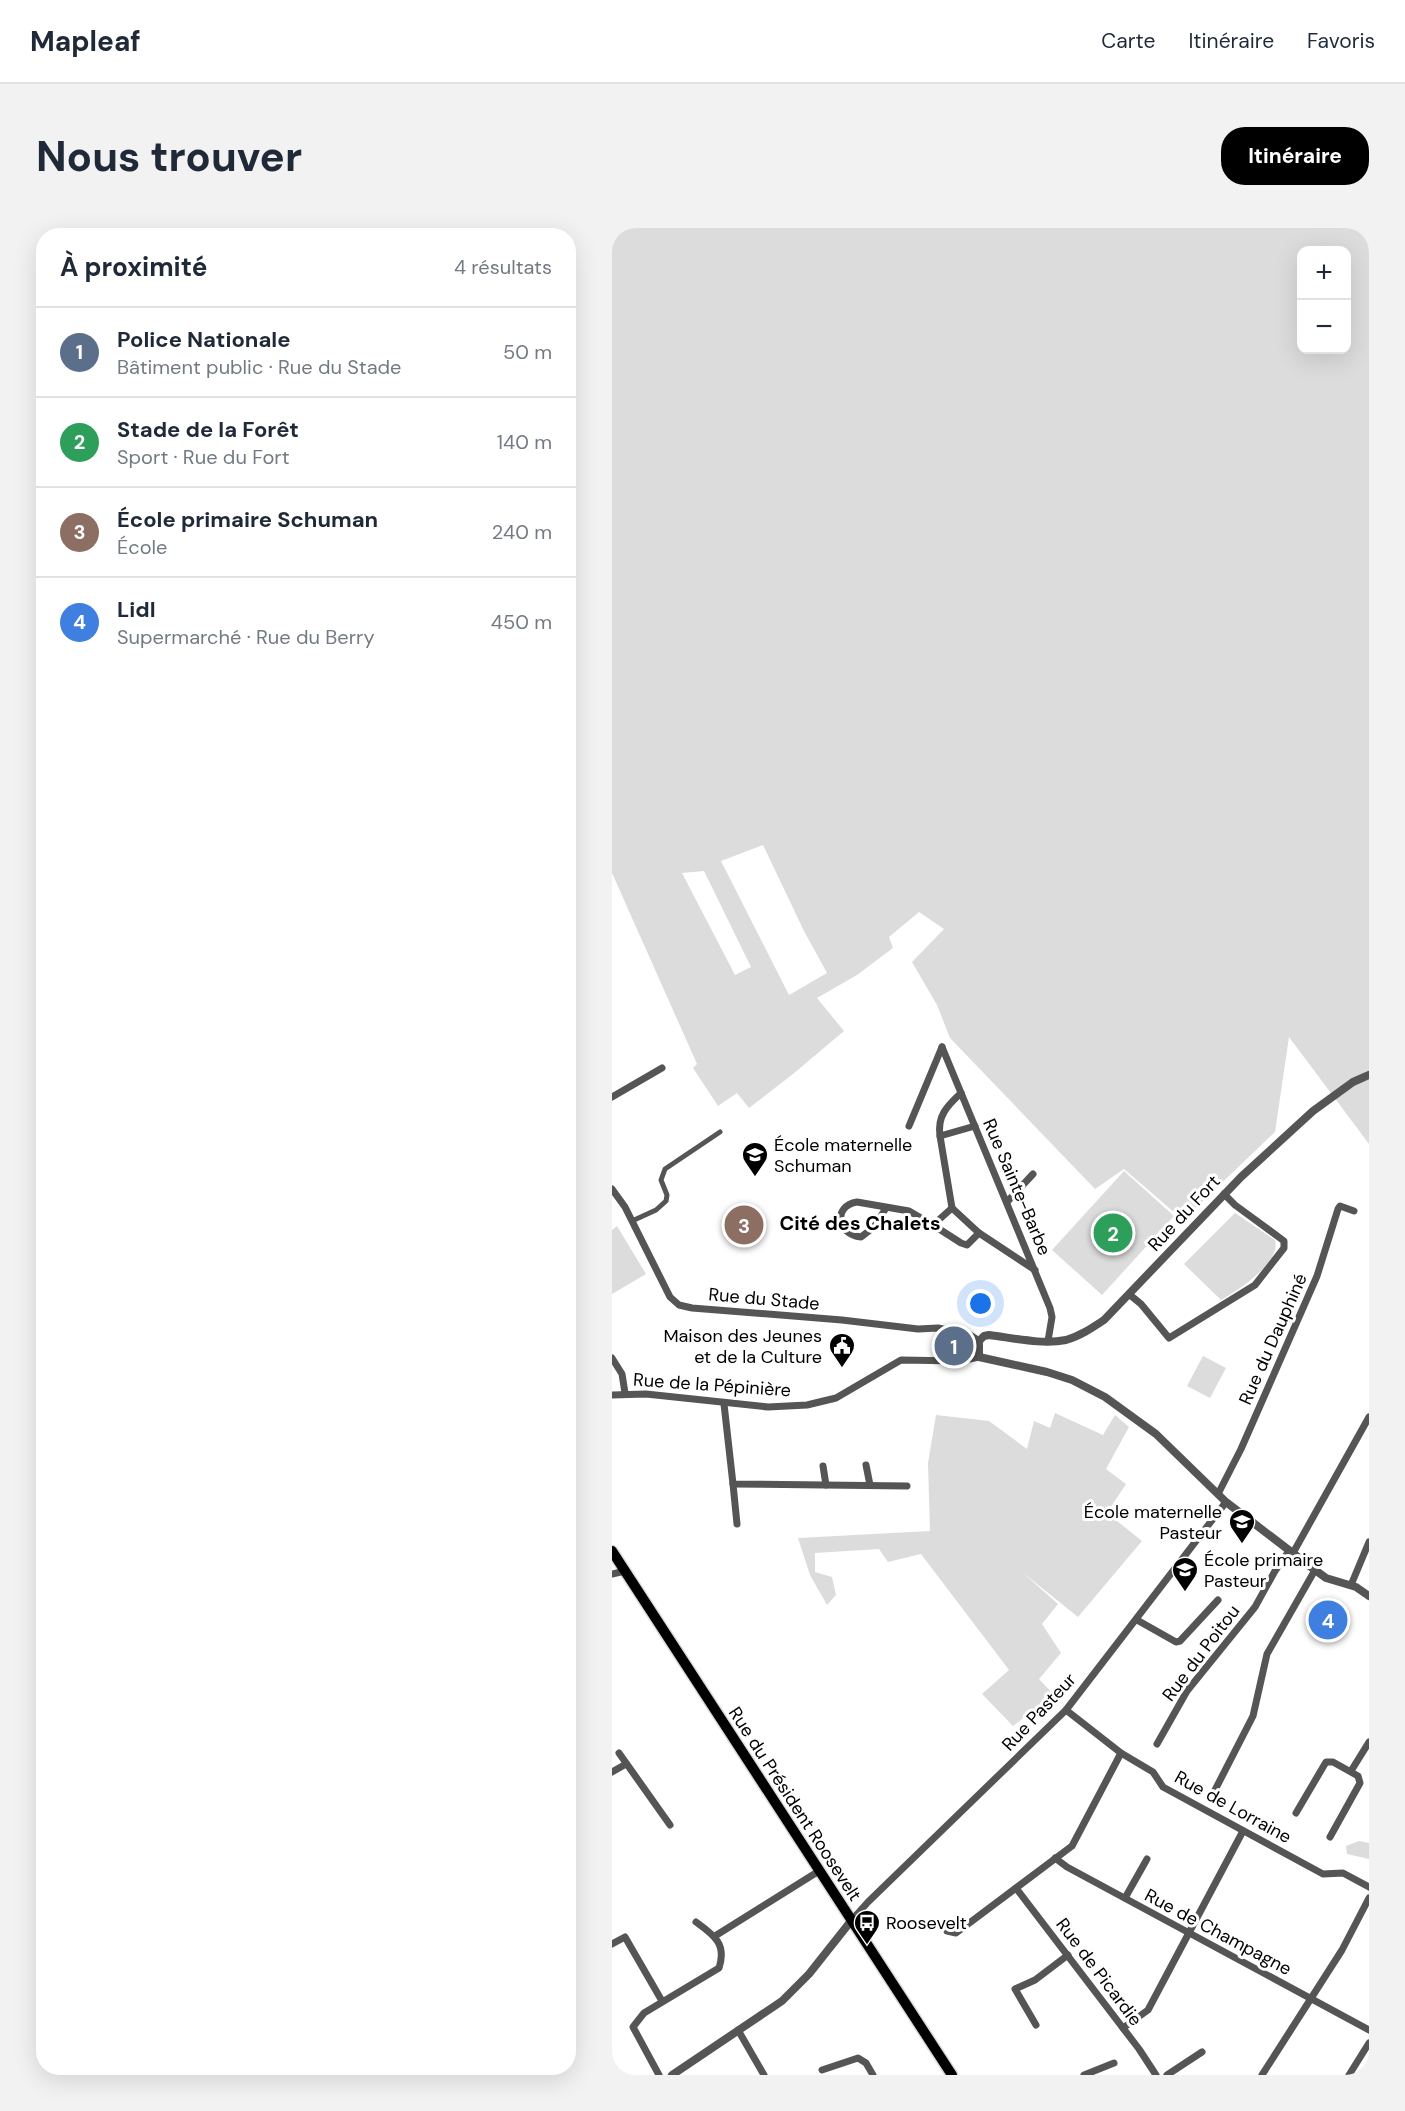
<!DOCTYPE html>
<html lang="fr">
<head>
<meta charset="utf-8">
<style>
	body { margin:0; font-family:"DM Sans",sans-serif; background:#f2f2f3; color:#1f2937 }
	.controls { position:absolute; right:18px; top:18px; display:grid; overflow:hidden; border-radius:12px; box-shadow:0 6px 24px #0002 }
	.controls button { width:54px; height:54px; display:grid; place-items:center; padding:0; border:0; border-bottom:2px solid #e0e1e3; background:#fff; color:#1f2937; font:30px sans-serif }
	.you { position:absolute; left:369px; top:1076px; width:21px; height:21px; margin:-15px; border:4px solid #fff; border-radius:50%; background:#1a73e8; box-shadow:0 0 0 9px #1a73e833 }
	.badge { display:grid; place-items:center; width:39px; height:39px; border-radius:50%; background:#000; color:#fff; font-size:20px; font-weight:700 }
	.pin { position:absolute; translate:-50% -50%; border:3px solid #fff; box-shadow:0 2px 6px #0006 }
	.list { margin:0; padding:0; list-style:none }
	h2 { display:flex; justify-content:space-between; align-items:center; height:78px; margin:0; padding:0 24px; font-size:26px }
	h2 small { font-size:20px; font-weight:400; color:#747a83 }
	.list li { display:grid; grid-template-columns:39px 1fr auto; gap:18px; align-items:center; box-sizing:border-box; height:90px; padding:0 24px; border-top:2px solid #e0e1e3 }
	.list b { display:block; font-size:22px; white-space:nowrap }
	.list p { margin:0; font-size:20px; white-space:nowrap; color:#747a83 }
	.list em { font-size:20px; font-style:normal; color:#747a83 }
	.map { position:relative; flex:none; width:757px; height:1847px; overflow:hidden; border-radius:24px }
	header { display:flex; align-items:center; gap:36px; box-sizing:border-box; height:84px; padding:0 30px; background:#fff; border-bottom:2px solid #e0e1e3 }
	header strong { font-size:28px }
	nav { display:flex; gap:33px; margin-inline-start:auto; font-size:21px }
	.intro { display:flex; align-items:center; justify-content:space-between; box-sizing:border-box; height:144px; padding:0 36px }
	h1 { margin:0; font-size:42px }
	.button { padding:15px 27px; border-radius:24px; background:#000; color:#fff; font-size:21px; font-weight:700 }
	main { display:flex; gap:36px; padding:0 36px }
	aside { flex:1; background:#fff; border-radius:24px; box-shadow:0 6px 24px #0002 }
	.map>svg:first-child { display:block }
</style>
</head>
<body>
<header>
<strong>Mapleaf</strong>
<nav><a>Carte</a><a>Itinéraire</a><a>Favoris</a></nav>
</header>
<div class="intro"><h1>Nous trouver</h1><a class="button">Itinéraire</a></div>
<main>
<aside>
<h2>À proximité<small>4 résultats</small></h2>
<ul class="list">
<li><span class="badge" style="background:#5c6f8a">1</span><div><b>Police Nationale</b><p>Bâtiment public · Rue du Stade</p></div><em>50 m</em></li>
<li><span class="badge" style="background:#2e9e5b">2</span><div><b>Stade de la Forêt</b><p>Sport · Rue du Fort</p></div><em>140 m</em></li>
<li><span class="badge" style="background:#8d6e63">3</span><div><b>École primaire Schuman</b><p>École</p></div><em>240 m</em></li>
<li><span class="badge" style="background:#3f7fe0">4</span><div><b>Lidl</b><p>Supermarché · Rue du Berry</p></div><em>450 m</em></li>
</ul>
</aside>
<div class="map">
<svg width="757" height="1847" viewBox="0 0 757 1847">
	<rect width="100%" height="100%" fill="#fff"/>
	<g fill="#dcdcdc" fill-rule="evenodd">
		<path d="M 0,0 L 757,0 L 757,916 L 677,809 L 663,904 L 571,992 L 512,941 L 483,961 L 338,810 L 325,777 L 300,734 L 332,701 L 307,684 L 277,709 L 281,720 L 245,747 L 205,770 L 232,803 L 181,846 L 137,880 L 125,865 L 106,878 L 81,840 L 85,836 L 0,645 ZM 690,22 L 734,22 L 734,122 L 690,122 ZM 151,617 L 192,703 L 215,745 L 177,767 L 109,633 ZM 92,643 L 139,739 L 123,747 L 70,645 Z"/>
		<path d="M 512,943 L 562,988 L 490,1067 L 440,1022 Z"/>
		<path d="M 623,985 L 663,1012 C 670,1034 625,1063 609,1072 L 572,1036 Z"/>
		<path d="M 5,998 L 34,1046 L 0,1066 L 0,1002 Z"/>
		<path d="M 591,1128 L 614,1140 L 598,1170 L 575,1158 Z"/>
		<path d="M 443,1185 L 491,1207 L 503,1187 L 517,1199 L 494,1241 L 514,1256 L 495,1285 L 530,1313 L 466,1389 L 410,1344 L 446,1376 L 430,1396 L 449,1425 L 427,1451 L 449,1474 L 434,1487 L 424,1480 L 401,1498 L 370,1466 L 397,1442 L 309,1326 L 276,1334 L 267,1321 L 203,1325 L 203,1344 L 220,1349 L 224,1367 L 215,1377 L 198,1347 L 186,1310 L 318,1303 L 316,1235 L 324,1187 L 377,1193 L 415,1221 L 422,1193 L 438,1200 Z"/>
		<path d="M 747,1613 L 757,1615 L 757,1631 L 735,1626 L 734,1618 Z"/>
	</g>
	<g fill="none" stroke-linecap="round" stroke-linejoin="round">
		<defs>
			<path id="primary" d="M 0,1323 L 340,1847"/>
		</defs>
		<use href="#primary" stroke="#dbdbdb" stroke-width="13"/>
		<path stroke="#555" stroke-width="5" d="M 20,993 L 44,982 L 54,973 L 55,967 L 49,952 L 53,941 L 108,904"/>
		<g stroke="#555" stroke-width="7">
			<path d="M 330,819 L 438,1080 L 440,1089 L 436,1113"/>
			<path d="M 0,869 L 50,840"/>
			<path d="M 297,898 L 330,819"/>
			<path d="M 328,908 C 325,888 335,878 349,865"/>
			<path d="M 0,961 L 13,979 L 58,1069 L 67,1077 L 80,1080 L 230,1092 L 306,1101 L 326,1100 L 358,1107 L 367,1113"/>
			<path d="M 395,974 L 421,946"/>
			<path d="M 274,980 L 262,999 L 249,1009 C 224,1006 221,978 245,974 L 297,983 L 321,997 L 340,980 L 367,1005 L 423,1042"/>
			<path d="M 340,980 L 328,908 L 363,898"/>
			<path d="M 321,997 L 349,1015 L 355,1017 L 367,1005"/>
			<path d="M 518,1067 L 529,1076 L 557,1110 L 643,1057 L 672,1020 L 672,1013 L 623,977 L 612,966"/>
			<path d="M 0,1130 L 10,1146 L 13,1165"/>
			<path d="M 0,1167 L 34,1166 L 156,1179 L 195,1177 L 224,1170 L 289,1132 L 348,1133 L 367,1129"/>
			<path d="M 112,1176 L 121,1256 L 295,1258"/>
			<path d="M 254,1237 L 258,1257"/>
			<path d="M 211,1238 L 214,1257"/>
			<path d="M 121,1256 L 125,1296"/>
			<path d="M 606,1266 L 629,1221 L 705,1048 L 726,981 L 728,978 L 742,983"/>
			<path d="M 681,1325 L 757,1189"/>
			<path d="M 0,1346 L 13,1343"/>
			<path d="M 739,1357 L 757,1314"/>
			<path d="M 525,1392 L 564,1414 L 568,1413 L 606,1372"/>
			<path d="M 454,1482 L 509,1525 L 541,1544 L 551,1559 L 711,1646 L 731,1645 L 757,1659"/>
			<path d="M 545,1516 L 575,1463 L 643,1379 L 663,1343 L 677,1323"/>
			<path d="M 7,1525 L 58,1597"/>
			<path d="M 739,1543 L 757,1514"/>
			<path d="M 0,1544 L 14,1536"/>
			<path d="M 603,1562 L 641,1488 L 655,1426 L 703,1342"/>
			<path d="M 684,1585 L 714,1534 L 721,1534 L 746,1548 L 748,1555 L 718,1609"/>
			<path d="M 443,1630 L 455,1639 L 757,1802"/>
			<path d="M 404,1660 L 527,1821 L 544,1847"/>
			<path d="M 513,1670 L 535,1631"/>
			<path d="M 239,1693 L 256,1674 L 454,1482 L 614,1274"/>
			<path d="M 335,1703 L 344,1705 L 460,1618 L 509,1525"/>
			<path d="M 103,1708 L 207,1643"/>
			<path d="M 0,1716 L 13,1709 L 50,1773"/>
			<path d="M 424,1797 L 403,1761 L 423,1752 L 456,1727"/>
			<path d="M 511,1800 L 536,1782 L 631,1603"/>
			<path d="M 126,1802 L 152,1847"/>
			<path d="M 210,1842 L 246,1830 L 254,1835 L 261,1847"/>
			<path d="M 47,1847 L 21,1799 L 32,1785 L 107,1740 C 115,1716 102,1707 84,1694"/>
			<path d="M 472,1847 L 502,1835"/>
			<path d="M 555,1847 L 590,1824"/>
			<path d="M 650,1847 L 730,1722 L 757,1670"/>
			<path d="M 737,1847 L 757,1815"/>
		</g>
		<g stroke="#555" stroke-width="8">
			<path d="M 757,847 L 741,854 L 701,883 L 629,949 L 492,1092 C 480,1100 468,1108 454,1112 C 430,1117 402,1110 377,1107 L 372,1108 L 367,1113 L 367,1129 L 435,1144 L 460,1152 L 493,1169 L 544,1206 L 614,1274 L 699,1339 L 714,1350 L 744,1359 L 757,1368"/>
			<path d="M 60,1847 L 170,1773 L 197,1746 L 239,1693"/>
		</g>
		<use href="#primary" stroke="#000" stroke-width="10"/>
	</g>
	<defs>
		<symbol id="school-pin" viewBox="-11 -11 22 30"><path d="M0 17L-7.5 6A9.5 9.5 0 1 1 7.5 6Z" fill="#000" stroke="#fff"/><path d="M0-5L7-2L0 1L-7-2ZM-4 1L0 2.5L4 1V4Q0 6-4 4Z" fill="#fff"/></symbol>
		<symbol id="civic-pin" viewBox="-11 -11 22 30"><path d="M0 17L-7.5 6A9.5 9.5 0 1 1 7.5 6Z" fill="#000" stroke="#fff"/><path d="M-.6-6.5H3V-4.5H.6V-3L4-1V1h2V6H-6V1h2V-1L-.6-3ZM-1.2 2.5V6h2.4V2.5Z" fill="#fff"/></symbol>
		<symbol id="bus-pin" viewBox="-11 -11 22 30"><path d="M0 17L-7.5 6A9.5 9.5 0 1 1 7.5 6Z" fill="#000" stroke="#fff"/><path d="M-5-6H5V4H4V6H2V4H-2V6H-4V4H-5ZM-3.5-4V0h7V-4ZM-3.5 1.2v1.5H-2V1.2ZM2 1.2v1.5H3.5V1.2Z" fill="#fff"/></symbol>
	</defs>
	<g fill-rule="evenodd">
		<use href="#school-pin" x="128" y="912" width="30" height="40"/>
		<use href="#civic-pin" x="215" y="1103" width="30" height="40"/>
		<use href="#school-pin" x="615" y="1279" width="30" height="40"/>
		<use href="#school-pin" x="558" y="1327" width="30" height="40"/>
		<use href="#bus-pin" x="240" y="1680" width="30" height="40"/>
	</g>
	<g text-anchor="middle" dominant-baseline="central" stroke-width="6" stroke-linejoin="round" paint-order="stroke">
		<g font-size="18" fill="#000" stroke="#fff" text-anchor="start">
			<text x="162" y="917">École maternelle<tspan x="162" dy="21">Schuman</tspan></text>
			<text x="210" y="1108" text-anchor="end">Maison des Jeunes<tspan x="210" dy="21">et de la Culture</tspan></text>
			<text x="610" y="1284" text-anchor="end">École maternelle<tspan x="610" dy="21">Pasteur</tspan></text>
			<text x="592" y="1332">École primaire<tspan x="592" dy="21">Pasteur</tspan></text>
			<text x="274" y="1695">Roosevelt</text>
		</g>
		<g font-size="18" fill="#000" stroke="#fff">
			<text transform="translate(405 959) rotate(67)">Rue Sainte-Barbe</text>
			<text transform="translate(572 985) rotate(-47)">Rue du Fort</text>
			<text transform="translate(152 1071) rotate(5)">Rue du Stade</text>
			<text transform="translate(661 1111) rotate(-66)">Rue du Dauphiné</text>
			<text transform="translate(100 1157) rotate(4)">Rue de la Pépinière</text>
			<text transform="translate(589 1425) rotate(-53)">Rue du Poitou</text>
			<text transform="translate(427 1484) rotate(-47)">Rue Pasteur</text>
			<text transform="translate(183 1576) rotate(57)">Rue du Président Roosevelt</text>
			<text transform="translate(621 1579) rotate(29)">Rue de Lorraine</text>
			<text transform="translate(606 1704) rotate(28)">Rue de Champagne</text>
			<text transform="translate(487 1744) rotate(53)">Rue de Picardie</text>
		</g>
		<g font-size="20" font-weight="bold" fill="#000" stroke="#fff">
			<text x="248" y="995">Cité des Chalets</text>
		</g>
	</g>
</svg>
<div class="controls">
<button>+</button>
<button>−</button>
</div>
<div class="you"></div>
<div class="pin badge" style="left:342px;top:1118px;background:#5c6f8a">1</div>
<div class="pin badge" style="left:501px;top:1005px;background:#2e9e5b">2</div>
<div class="pin badge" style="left:132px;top:997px;background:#8d6e63">3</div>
<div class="pin badge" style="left:716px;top:1392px;background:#3f7fe0">4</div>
</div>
</main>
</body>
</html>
